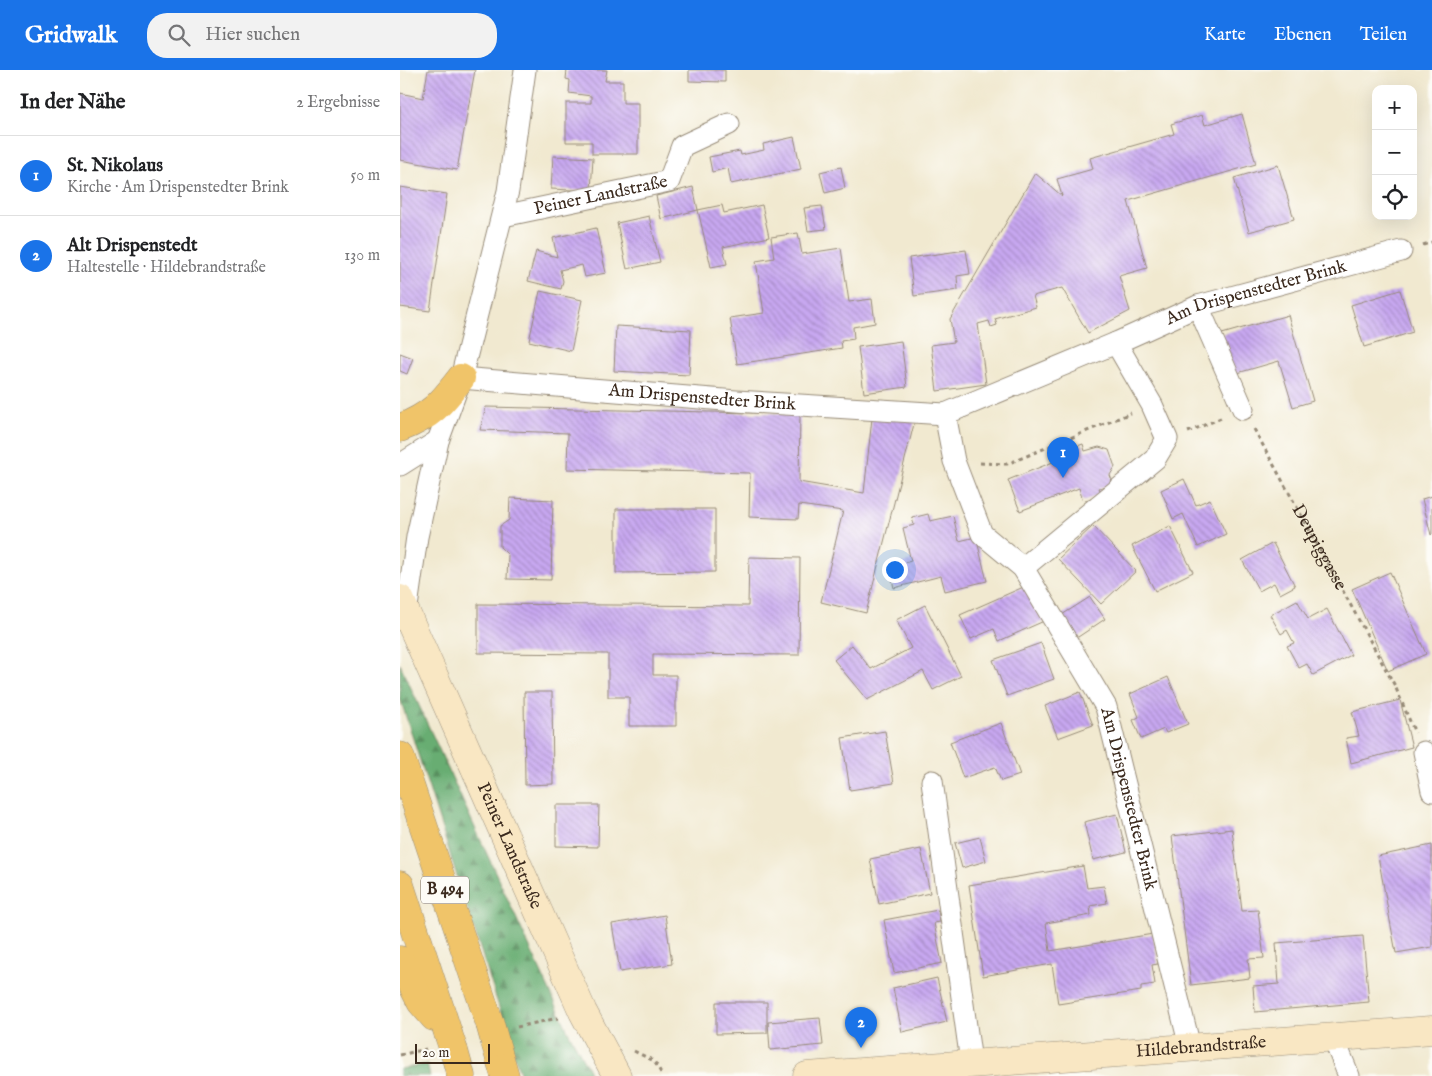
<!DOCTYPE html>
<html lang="de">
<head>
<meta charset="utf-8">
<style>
	body { margin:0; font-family:"IM FELL English",serif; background:#f2f2f2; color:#202124 }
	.controls { position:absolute; right:15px; top:15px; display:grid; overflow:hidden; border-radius:10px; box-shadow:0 5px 20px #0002 }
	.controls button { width:45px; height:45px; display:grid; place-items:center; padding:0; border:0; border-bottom:1px solid #e0e0e0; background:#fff; color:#202124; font:25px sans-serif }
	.scale { position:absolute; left:15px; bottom:12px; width:75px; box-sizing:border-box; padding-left:5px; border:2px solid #3b2a1e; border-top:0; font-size:14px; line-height:18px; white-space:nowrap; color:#3b2a1e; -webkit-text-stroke:4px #fdfcf7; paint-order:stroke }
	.you { position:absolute; left:494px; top:499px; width:18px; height:18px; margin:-12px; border:4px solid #fff; border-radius:50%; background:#1a73e8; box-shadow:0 0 0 8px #1a73e833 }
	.badge { display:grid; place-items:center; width:32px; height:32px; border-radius:50%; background:#1a73e8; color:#fff; font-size:16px; font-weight:700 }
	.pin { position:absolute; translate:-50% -41px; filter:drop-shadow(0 1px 2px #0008) }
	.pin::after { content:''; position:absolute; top:26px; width:18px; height:15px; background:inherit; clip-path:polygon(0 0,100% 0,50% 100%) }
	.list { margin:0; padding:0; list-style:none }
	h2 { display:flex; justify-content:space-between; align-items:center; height:65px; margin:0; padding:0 20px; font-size:21px }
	h2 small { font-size:16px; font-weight:400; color:#757577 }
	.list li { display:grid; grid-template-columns:32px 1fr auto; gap:15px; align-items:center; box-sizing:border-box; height:80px; padding:0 20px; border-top:1px solid #e0e0e0 }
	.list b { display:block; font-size:19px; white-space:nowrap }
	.list p { margin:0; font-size:16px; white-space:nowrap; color:#757577 }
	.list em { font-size:16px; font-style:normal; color:#757577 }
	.icon { flex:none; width:28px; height:28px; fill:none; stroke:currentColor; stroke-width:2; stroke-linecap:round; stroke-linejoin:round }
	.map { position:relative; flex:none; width:1032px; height:1006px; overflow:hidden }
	header { display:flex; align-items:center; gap:30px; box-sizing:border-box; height:70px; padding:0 25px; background:#1a73e8; color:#fff }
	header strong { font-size:24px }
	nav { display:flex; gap:28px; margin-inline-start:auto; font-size:18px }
	.search { width:350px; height:45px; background:#f2f2f2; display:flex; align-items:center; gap:12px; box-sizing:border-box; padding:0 18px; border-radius:20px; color:#757577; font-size:19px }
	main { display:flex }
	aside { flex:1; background:#fff }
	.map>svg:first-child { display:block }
</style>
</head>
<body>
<header>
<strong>Gridwalk</strong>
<div class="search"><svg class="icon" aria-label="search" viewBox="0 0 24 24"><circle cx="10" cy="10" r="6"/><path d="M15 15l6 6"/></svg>Hier suchen</div>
<nav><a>Karte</a><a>Ebenen</a><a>Teilen</a></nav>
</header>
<main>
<aside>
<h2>In der Nähe<small>2 Ergebnisse</small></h2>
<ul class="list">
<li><span class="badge">1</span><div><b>St. Nikolaus</b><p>Kirche · Am Drispenstedter Brink</p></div><em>50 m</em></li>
<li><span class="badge">2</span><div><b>Alt Drispenstedt</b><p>Haltestelle · Hildebrandstraße</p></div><em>130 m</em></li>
</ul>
</aside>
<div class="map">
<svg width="1032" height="1006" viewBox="0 0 1032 1006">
	<defs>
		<pattern id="forest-firs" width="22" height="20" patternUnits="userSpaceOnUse" patternTransform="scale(1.25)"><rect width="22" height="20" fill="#68ad72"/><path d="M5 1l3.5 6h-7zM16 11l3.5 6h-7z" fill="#578d5d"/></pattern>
		<pattern id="building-back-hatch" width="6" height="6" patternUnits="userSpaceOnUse" patternTransform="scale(1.25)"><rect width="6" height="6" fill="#c8a8f1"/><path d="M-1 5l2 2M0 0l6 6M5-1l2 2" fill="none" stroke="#a489c3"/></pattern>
	</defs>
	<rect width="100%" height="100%" fill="#fdfcf7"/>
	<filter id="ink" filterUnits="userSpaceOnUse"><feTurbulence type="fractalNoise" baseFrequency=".02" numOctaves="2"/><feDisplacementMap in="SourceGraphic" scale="10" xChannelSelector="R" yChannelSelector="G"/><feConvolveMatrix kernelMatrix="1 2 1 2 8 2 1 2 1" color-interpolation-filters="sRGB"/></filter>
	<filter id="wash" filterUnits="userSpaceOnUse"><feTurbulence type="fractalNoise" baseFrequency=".0096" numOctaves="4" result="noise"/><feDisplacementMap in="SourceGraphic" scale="20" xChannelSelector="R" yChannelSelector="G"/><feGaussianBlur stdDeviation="1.12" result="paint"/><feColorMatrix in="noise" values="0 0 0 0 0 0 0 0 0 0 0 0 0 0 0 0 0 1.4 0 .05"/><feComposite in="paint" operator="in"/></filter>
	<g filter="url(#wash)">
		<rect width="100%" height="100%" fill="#f1e9d0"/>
		<g fill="url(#forest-firs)" stroke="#526c48">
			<path d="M 0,594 L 169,963 L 192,1006 L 121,1006 L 0,628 Z"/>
			<path d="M 27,994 L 30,1006 L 0,1006 L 0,999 Z"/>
		</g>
		<g id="blocks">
			<g fill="url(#building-back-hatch)">
				<path d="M 28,0 L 75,0 L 57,100 L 0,90 L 0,23 L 23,28 Z"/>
				<path d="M 167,0 L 207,0 L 205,11 L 223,11 L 223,33 L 238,33 L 238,84 L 192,84 L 192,72 L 166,72 L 166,33 L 191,33 L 191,26 L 169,23 L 170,10 L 166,9 Z"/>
				<path d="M 289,0 L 325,0 L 325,12 L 289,11 Z"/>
				<path d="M 842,44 L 856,94 L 728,131 L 747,198 L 719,206 L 730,241 L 688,263 L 662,218 L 633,226 L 636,237 L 595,249 L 597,255 L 591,257 L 589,251 L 578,254 L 586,314 L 537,321 L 531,275 L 554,272 L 550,249 L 635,103 L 662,126 L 657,109 L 693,99 L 690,88 L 774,64 L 771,54 L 802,45 L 805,55 Z"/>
				<path d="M 394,67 L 401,99 L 331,114 L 328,98 L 312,102 L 309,87 L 340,81 L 341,85 L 364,80 L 363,74 Z"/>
				<path d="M 153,86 L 193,88 L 191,121 L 151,119 Z"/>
				<path d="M 878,95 L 894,149 L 849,162 L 834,108 Z"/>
				<path d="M 441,97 L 445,118 L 425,123 L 420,102 Z"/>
				<path d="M 0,117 L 47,124 L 30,241 L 0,237 Z"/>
				<path d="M 293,117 L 298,140 L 261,149 L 256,126 Z"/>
				<path d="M 322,135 L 324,143 L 362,135 L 369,167 L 323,177 L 327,194 L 311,197 L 298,140 Z"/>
				<path d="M 422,136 L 426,159 L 408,161 L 404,138 Z"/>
				<path d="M 249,146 L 260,192 L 227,199 L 217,153 Z"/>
				<path d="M 196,158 L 206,203 L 185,207 L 182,195 L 160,200 L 163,211 L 161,219 L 128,211 L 136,181 L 157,187 L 153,168 Z"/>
				<path d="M 398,163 L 402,184 L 441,178 L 449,232 L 472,229 L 475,253 L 453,257 L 454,269 L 441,271 L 442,278 L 337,294 L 330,248 L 364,243 L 356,191 L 374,188 L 371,167 Z"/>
				<path d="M 566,180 L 570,204 L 557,206 L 558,220 L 514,226 L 509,188 Z"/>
				<path d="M 1000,220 L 1013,262 L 964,277 L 951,235 Z"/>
				<path d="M 140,221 L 182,230 L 171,281 L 129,271 Z"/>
				<path d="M 888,245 L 913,331 L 893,337 L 879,291 L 834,304 L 822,264 Z"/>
				<path d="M 216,256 L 291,260 L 289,305 L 214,301 Z"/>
				<path d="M 501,271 L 507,317 L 464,323 L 458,277 Z"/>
				<path d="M 0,283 L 13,288 L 7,304 L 0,301 Z"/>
				<path d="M 86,337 L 400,344 L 399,412 L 464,423 L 472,348 L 515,350 L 466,543 L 421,532 L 443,441 L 399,435 L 398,449 L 349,447 L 350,403 L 167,399 L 168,363 L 80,360 Z"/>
				<path d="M 683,374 L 685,381 L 699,377 L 709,380 L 715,397 L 710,405 L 713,414 L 699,418 L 702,424 L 683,431 L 679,418 L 620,441 L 608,410 L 663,388 L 661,382 Z"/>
				<path d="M 784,409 L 796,435 L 810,429 L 826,464 L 798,477 L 783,444 L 773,449 L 761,420 Z"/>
				<path d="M 1032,426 L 1032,464 L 1031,465 L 1022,429 Z"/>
				<path d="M 110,428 L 153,430 L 151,510 L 107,509 L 108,485 L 100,477 L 100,456 L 109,450 Z"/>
				<path d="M 216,439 L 315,439 L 315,502 L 216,503 Z"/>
				<path d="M 528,444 L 530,451 L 553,446 L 559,471 L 576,467 L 587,511 L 545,521 L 541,506 L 494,518 L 489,497 L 511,491 L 503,458 L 514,455 L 512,448 Z"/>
				<path d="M 693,456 L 736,501 L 701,534 L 658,489 Z"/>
				<path d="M 770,456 L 793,502 L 755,521 L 732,476 Z"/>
				<path d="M 873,473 L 895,516 L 880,524 L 874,513 L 859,521 L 842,490 Z"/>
				<path d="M 349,487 L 400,488 L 399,585 L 253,584 L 253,605 L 276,605 L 276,656 L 229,656 L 229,627 L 208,627 L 208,584 L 78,583 L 78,534 L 348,536 Z"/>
				<path d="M 990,502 L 1026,584 L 988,601 L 952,519 Z"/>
				<path d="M 628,515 L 644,551 L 599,571 L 594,559 L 571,569 L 560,545 Z"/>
				<path d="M 690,527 L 705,549 L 672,571 L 657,548 Z"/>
				<path d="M 897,530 L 908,549 L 927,539 L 951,585 L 913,605 L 907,594 L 899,598 L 887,576 L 894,573 L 887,560 L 881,564 L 870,545 Z"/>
				<path d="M 525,535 L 561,606 L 533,620 L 523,601 L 467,630 L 434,590 L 452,575 L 471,599 L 511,578 L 496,550 Z"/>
				<path d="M 641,573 L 654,609 L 607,626 L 593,590 Z"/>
				<path d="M 768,607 L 788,654 L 766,663 L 764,659 L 741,669 L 733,650 L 739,647 L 730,624 Z"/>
				<path d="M 124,622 L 152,622 L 153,714 L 125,715 Z"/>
				<path d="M 680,622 L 693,655 L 658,668 L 645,636 Z"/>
				<path d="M 1000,630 L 1012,677 L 951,693 L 946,668 L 959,666 L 952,642 Z"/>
				<path d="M 601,653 L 620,705 L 601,711 L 595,697 L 563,708 L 550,672 Z"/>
				<path d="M 485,661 L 494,713 L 450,720 L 442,668 Z"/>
				<path d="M 156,735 L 199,735 L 198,777 L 156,776 Z"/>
				<path d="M 717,744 L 726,782 L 693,790 L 684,752 Z"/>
				<path d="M 832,759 L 842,841 L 858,840 L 864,888 L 848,889 L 850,908 L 791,915 L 772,766 Z"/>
				<path d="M 580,767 L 586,791 L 562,798 L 555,773 Z"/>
				<path d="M 1032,775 L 1032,877 L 996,883 L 978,786 Z"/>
				<path d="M 521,779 L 530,823 L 479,834 L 470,789 Z"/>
				<path d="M 683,796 L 687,818 L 704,816 L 707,833 L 690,836 L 691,845 L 646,853 L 650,881 L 753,864 L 758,894 L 752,895 L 755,914 L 741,916 L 741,921 L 658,934 L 652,894 L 583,906 L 569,815 Z"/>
				<path d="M 538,840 L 540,852 L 534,853 L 542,893 L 494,903 L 484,850 Z"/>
				<path d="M 265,845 L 272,894 L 220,902 L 212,854 Z"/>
				<path d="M 963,866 L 969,932 L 855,942 L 853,916 L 879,914 L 876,873 Z"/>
				<path d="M 537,908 L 547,952 L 502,962 L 493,918 Z"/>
				<path d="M 316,932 L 367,932 L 367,963 L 316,964 Z"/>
				<path d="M 420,948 L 423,975 L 370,980 L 368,952 Z"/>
			</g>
		</g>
	</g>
	<g filter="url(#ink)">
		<use href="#blocks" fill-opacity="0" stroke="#968a77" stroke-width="1"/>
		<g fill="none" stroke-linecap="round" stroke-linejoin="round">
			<defs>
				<g id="street">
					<path id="s2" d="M 103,146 L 269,111 L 282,76 L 329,54"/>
					<path d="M 798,236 L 843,339"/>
					<path id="s3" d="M 61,308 L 336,331 L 545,344 L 716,273 L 798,236 L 1001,181"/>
					<path id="s4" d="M 545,344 L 554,391 L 582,464 L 623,498 L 706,637 L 790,977"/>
					<path d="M 0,395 L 38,371"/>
					<path d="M 623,498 L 755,389 L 767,369 L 752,335 L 716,273"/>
					<path d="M 6,544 L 17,467 L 38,371 L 61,308 L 108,121 L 125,0"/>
					<path d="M 1024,682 L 1032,721"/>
					<path d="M 532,711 L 571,992"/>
					<path d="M 933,967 L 949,1006"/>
				</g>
				<g id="secondary">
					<path id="s5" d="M 0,529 L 183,942 L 217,1006"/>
					<path id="s6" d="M 407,1006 L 1032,960"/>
				</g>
				<g id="highway">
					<path d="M 0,358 C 31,346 41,334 61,308"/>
					<path d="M 0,686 L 90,954"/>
					<path d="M 0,815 L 48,963"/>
					<path d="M 0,890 L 21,932 L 34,947"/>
					<path d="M 95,972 L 105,1006"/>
					<path d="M 54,981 L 61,1006"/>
				</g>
			</defs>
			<use href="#street" stroke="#968a77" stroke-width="23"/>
			<use href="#secondary" stroke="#968a77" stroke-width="29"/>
			<use href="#highway" stroke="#968a77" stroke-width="29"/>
			<g stroke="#968a77" stroke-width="3" stroke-dasharray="4 4" stroke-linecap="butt">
				<path d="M 1023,175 L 1032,172"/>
				<path id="s1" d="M 854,359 L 995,616 L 1015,663"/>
				<path d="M 788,362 L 821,348"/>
				<path d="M 580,393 L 607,394 L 731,343"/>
				<path d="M 117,957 L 158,948"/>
				<path d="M 234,981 L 254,991 L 263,1006"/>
				<path d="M 0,985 L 26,979"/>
			</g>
			<use href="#street" stroke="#fff" stroke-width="21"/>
			<use href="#secondary" stroke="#f9e7c3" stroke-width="28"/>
			<use href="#highway" stroke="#f0c469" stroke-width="28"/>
			<defs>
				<g id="highway-bridge">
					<path d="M 90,954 L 95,972"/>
					<path d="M 48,963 L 54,981"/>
				</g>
			</defs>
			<use href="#highway-bridge" stroke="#968a77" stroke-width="29" stroke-linecap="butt"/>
			<use href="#highway-bridge" stroke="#f0c469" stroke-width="28"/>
		</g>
	</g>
	<g text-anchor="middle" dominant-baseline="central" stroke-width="4.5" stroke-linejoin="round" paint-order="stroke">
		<rect fill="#fdfcf7" stroke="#75695f" stroke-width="1" x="21" y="806.5" width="48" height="27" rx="4"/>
		<g font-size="16" font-weight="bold" fill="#3b2a1e">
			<text x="45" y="820">B 494</text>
		</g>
		<g font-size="18" fill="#3b2a1e" stroke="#fdfcf7">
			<text stroke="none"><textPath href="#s2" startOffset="100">Peiner Landstraße</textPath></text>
			<text stroke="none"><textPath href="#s3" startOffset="820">Am Drispenstedter Brink</textPath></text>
			<text stroke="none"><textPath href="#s3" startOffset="242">Am Drispenstedter Brink</textPath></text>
			<text stroke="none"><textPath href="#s1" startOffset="135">Deupiggasse</textPath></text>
			<text stroke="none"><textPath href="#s4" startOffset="436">Am Drispenstedter Brink</textPath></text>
			<text stroke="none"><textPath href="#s5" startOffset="270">Peiner Landstraße</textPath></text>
			<text stroke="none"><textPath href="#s6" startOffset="395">Hildebrandstraße</textPath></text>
		</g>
	</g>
</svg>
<div class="controls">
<button>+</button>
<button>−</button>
<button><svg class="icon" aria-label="locate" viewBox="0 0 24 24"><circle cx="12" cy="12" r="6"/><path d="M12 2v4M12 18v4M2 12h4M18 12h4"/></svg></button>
</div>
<div class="scale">20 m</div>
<div class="you"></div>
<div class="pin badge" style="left:663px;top:408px">1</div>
<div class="pin badge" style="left:461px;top:978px">2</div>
</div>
</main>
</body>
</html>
